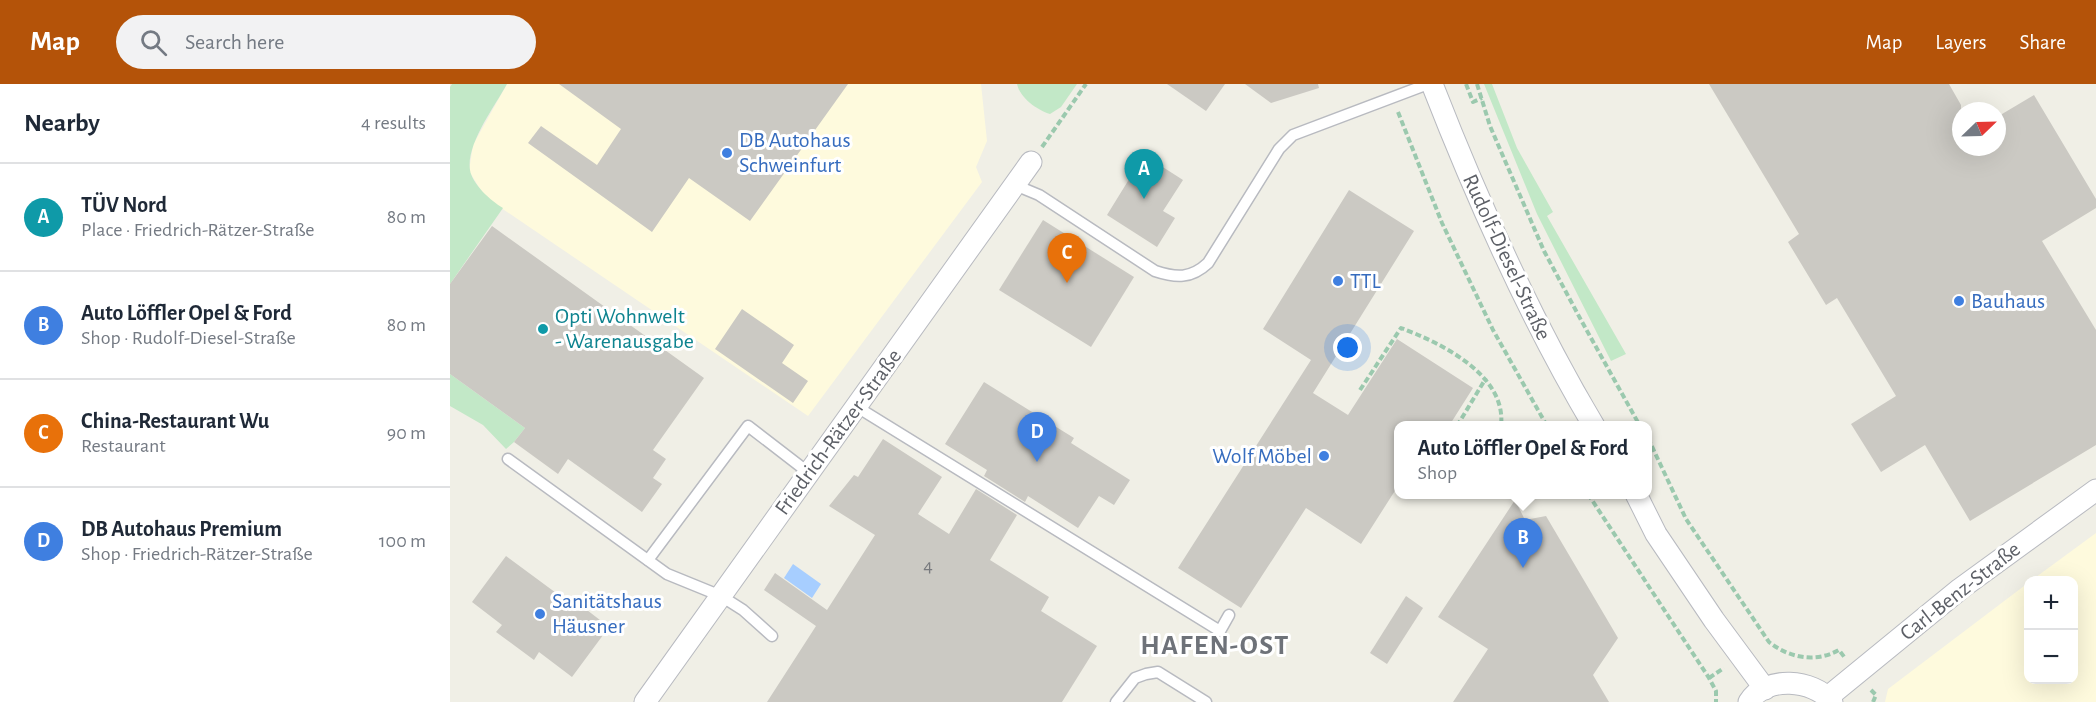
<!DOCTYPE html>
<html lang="en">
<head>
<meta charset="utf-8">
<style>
	body { margin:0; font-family:"Alegreya Sans",sans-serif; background:#f2f2f3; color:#1f2937 }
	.controls { position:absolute; right:18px; bottom:18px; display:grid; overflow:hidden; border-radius:12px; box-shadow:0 6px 24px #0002 }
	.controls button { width:54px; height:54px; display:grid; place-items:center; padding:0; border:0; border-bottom:2px solid #e0e1e3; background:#fff; color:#1f2937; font:30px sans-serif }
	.compass { position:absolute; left:1502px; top:18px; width:54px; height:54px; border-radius:50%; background:#fff; box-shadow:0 6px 24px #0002; rotate:67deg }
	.you { position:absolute; left:898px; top:264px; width:21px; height:21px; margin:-15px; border:4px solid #fff; border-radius:50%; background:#1a73e8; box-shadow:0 0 0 9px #1a73e833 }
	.badge { display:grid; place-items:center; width:39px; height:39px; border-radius:50%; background:#b45309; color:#fff; font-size:20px; font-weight:700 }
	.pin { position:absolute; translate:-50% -50px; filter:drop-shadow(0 2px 3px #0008) }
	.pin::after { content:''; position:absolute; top:32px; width:21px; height:18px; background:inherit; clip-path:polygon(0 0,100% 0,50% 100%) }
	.popup { position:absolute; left:944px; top:337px; width:258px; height:78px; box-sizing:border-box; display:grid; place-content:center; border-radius:12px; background:#fff; filter:drop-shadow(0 2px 4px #0005); font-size:20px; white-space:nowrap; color:#747a83 }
	.popup b { font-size:22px; color:#1f2937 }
	.popup::after { content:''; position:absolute; left:50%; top:100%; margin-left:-12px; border:12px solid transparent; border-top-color:#fff }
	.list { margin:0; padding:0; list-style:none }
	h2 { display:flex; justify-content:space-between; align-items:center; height:78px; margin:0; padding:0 24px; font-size:26px }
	h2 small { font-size:20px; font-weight:400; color:#747a83 }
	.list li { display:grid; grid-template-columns:39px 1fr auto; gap:18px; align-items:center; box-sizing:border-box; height:108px; padding:0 24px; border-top:2px solid #e0e1e3 }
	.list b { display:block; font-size:22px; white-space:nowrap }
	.list p { margin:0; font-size:20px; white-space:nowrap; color:#747a83 }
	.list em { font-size:20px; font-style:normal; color:#747a83 }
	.icon { flex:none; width:33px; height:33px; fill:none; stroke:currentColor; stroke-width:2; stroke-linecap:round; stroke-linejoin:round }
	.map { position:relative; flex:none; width:1646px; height:618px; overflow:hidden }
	header { display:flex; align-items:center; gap:36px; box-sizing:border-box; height:84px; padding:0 30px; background:#b45309; color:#fff }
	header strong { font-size:28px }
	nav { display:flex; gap:33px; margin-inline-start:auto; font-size:21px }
	.search { width:420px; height:54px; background:#f2f2f3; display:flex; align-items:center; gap:15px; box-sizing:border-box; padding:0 21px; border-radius:33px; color:#747a83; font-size:22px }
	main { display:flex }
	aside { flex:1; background:#fff }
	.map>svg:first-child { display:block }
</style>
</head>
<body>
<header>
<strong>Map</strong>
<div class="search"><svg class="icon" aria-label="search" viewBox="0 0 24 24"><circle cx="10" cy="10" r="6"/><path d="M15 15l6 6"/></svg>Search here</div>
<nav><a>Map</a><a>Layers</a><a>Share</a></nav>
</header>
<main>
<aside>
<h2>Nearby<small>4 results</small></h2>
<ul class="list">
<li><span class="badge" style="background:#0f9aa8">A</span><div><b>TÜV Nord</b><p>Place · Friedrich-Rätzer-Straße</p></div><em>80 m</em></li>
<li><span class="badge" style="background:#3f7fe0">B</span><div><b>Auto Löffler Opel &amp; Ford</b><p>Shop · Rudolf-Diesel-Straße</p></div><em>80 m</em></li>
<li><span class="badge" style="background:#e8710a">C</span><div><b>China-Restaurant Wu</b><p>Restaurant</p></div><em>90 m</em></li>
<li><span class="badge" style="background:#3f7fe0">D</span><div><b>DB Autohaus Premium</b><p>Shop · Friedrich-Rätzer-Straße</p></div><em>100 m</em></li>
</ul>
</aside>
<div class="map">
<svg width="1646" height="618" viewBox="0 0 1646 618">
	<rect width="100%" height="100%" fill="#f0efe6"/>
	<g fill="#fefadd">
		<path d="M 57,0 L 531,0 L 537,57 L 526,83 L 532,98 L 358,332 L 35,113 L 19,87 L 23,61 Z"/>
		<path d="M 1646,449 L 1646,618 L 1435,618 L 1438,605 L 1578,499 L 1578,596 L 1624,596 L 1624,496 L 1582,496 Z"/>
	</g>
	<g fill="#c2e8c7">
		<path d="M 2,0 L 57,0 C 45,22 16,60 20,86 C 22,100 41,117 53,124 L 0,200 L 0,3 Z"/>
		<path d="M 567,0 L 627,0 L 611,23 L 600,30 C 587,26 570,14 567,0 Z"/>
		<path d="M 1034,0 L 1042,0 L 1067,64 L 1103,128 L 1097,132 L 1176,270 L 1161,277 L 1087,130 Z"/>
		<path d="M 0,290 L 75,344 L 64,358 L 56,365 L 33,341 L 0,322 Z"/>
	</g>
	<path fill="#a7ceff" d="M 343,480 L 371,500 L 362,514 L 334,494 Z"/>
	<g fill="#cbc9c3">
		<path d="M 109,0 L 398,0 L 300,137 L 239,94 L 202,148 L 78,59 L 91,42 L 147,81 L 171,45 Z"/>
		<path d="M 717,0 L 775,0 L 756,27 Z"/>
		<path d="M 795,0 L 868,0 L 869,4 L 821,19 Z"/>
		<path d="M 1259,0 L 1499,0 L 1511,21 L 1511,63 L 1547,63 L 1547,33 L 1584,11 L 1646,115 L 1646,124 L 1592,157 L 1646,246 L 1646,361 L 1520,437 L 1475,361 L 1431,388 L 1401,340 L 1446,312 L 1387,214 L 1376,221 L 1338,158 L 1349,150 Z"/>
		<path d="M 694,71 L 733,96 L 713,127 L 725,134 L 707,163 L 657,131 Z"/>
		<path d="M 899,106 L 964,147 L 863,309 L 898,331 L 947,255 L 1023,304 L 999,342 L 948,342 L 948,402 L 911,460 L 856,424 L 791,524 L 728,484 L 861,276 L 813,245 Z"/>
		<path d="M 593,136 L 684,193 L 641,263 L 549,206 Z"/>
		<path d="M 42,142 L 254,294 L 203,366 L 216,375 L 203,394 L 212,400 L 192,428 L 118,375 L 108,390 L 64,358 L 75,344 L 0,290 L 0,200 Z"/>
		<path d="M 292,225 L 344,261 L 332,279 L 358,297 L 343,319 L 265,265 Z"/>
		<path d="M 534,298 L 624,354 L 621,359 L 680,396 L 664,421 L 649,412 L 628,444 L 578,412 L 575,418 L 534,392 L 537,386 L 495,360 Z"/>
		<path d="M 433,355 L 492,393 L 468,430 L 499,450 L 526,405 L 567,431 L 540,476 L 599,513 L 591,527 L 647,562 L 612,618 L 317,618 L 366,542 L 314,506 L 325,489 L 377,526 L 425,451 L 379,422 L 404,391 L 408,393 Z"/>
		<path d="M 1065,416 L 1075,436 L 1096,432 L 1168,554 L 1143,591 L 1159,618 L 1003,618 L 1038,565 L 988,533 Z"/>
		<path d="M 56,472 L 121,520 L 124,516 L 159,543 L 122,593 L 89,568 L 84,576 L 46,548 L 52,541 L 22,518 Z"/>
		<path d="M 956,512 L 973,524 L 937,580 L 920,569 Z"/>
	</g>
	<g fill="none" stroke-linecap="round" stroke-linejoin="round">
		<defs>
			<g id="service">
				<path d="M 565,101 L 589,111 L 705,187 C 726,194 741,195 758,179 L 829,65 L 843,51 L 978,0"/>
				<path d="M 407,323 L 770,547 L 779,531"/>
				<path d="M 58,375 L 217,490 L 271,512 L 293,526 L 322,552"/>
				<path d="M 198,476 L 298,342 L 359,389"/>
				<path d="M 666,618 L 685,594 L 696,590 L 708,588 L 756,618"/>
			</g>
			<g id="minor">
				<path d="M 982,0 C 1028,118 1079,233 1144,342"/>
				<path d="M 1186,410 L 1206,450 L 1264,536 L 1315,605"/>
				<path d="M 1378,613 L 1510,505 L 1646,406"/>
				<path d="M 195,618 L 581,78"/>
				<path d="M 1299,618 C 1316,591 1363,595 1382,618"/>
			</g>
		</defs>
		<use href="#service" stroke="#b8bac0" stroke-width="13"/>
		<use href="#minor" stroke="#b8bac0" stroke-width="23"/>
		<g stroke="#9bc9ae" stroke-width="4" stroke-dasharray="6 3" stroke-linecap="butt">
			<path d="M 1016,0 L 1023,18 L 1032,14"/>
			<path d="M 1027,0 L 1040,42 L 1094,167 L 1131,236 L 1190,342"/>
			<path d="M 948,28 L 992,139 L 1043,246 L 1097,342"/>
			<path d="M 592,63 L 636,0"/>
			<path d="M 910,306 L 951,244 C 991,259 1057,291 1051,342"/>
			<path d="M 1007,342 L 1036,294"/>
			<path d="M 1198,354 L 1236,435 L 1319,558 C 1339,574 1366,579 1389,566 L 1395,574"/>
			<path d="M 1138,410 L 1259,594 L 1266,607 L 1266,618"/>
			<path d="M 1259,594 L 1274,584"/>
			<path d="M 1421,606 L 1426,611 L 1423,618"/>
		</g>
		<use href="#service" stroke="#fff" stroke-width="10"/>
		<use href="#minor" stroke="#fff" stroke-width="21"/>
	</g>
	<g fill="#3f7fe0" stroke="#fff" stroke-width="2">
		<circle cx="277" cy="69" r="6"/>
		<circle cx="888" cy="197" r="6"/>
		<circle cx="1509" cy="217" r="6"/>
		<circle cx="874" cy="372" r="6"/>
		<circle cx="90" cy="530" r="6"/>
	</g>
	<circle fill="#0f9aa8" stroke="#fff" stroke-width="2" cx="93" cy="245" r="6"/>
	<g text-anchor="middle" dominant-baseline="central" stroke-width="6" stroke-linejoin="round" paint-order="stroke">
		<g font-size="20" fill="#787a7e">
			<text x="478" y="482">4</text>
		</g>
		<g font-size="22" fill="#366cbe" stroke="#fff" text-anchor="start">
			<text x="289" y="56">DB Autohaus<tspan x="289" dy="25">Schweinfurt</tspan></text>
			<text x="900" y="197">TTL</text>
			<text x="1521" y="217">Bauhaus</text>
			<text x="862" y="372" text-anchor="end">Wolf Möbel</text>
			<text x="102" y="517">Sanitätshaus<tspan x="102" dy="25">Häusner</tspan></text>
		</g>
		<g font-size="22" fill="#5d6067" stroke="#fff">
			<text transform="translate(1057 173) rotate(65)">Rudolf-Diesel-Straße</text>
			<text transform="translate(388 348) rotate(-54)">Friedrich-Rätzer-Straße</text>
			<text transform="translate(1510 507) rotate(-38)">Carl-Benz-Straße</text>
		</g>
		<g font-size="22" fill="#0d838f" stroke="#fff" text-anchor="start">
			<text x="105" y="232">Opti Wohnwelt<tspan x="105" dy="25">- Warenausgabe</tspan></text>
		</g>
		<g font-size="28" font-weight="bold" letter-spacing="1.5" fill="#6e7279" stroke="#fff">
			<text x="765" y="562">HAFEN-OST</text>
		</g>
	</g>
</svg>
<div class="controls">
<button>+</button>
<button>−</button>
</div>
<svg class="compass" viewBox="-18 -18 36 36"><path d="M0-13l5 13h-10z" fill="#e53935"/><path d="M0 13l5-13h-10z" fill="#747a83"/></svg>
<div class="you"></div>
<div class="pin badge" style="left:694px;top:115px;background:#0f9aa8">A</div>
<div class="pin badge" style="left:1073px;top:484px;background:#3f7fe0">B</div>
<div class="popup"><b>Auto Löffler Opel &amp; Ford</b>Shop</div>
<div class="pin badge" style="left:617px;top:199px;background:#e8710a">C</div>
<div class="pin badge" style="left:587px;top:378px;background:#3f7fe0">D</div>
</div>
</main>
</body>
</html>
